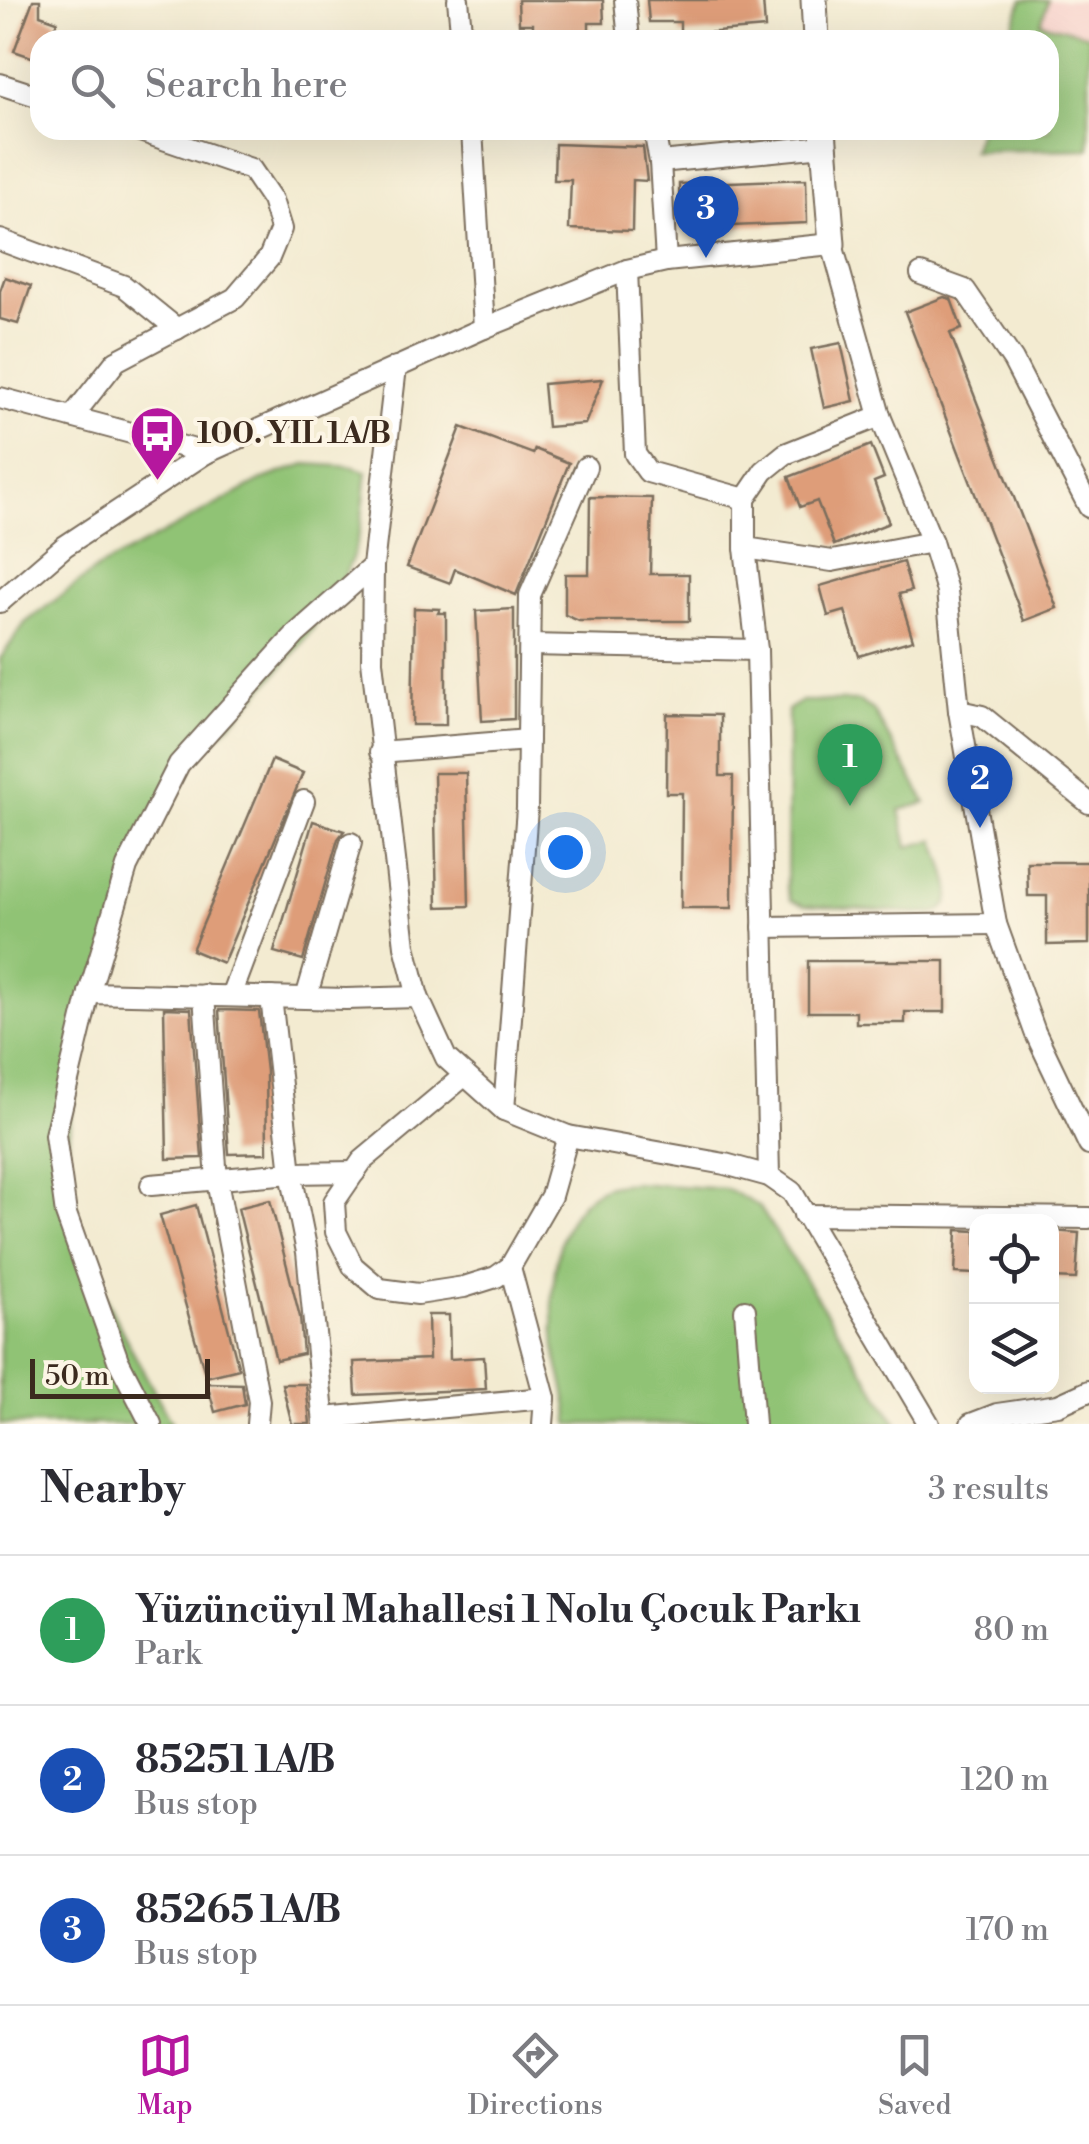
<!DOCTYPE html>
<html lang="en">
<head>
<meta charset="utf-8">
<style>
	body { margin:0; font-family:"Libre Bodoni",serif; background:#f2f2f3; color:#2b2b33 }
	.controls { position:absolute; right:30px; bottom:30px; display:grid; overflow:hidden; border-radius:20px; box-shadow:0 10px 40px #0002 }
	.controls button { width:90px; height:90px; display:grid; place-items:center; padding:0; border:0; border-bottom:2px solid #e1e1e2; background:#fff; color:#2b2b33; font:50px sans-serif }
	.scale { position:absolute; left:30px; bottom:25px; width:180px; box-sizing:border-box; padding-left:10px; border:5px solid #3b2a1e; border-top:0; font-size:28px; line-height:35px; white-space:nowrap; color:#3b2a1e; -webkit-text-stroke:8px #fcf5e5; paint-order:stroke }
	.you { position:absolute; left:565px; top:852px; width:35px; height:35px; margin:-25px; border:8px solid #fff; border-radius:50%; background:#1a73e8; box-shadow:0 0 0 15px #1a73e833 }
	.badge { display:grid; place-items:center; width:65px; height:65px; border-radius:50%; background:#b5179e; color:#fff; font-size:32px; font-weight:700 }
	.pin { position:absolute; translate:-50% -82px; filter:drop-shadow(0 2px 5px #0008) }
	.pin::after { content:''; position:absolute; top:52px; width:35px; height:30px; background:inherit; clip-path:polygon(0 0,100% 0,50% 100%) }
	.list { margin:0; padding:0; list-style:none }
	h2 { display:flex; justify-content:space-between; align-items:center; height:130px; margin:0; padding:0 40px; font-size:42px }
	h2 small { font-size:32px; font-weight:400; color:#7c7c81 }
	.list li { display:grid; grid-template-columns:65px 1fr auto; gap:30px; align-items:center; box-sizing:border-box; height:150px; padding:0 40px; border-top:2px solid #e1e1e2 }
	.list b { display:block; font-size:38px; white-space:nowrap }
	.list p { margin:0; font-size:32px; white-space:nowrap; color:#7c7c81 }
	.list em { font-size:32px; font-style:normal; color:#7c7c81 }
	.icon { flex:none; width:55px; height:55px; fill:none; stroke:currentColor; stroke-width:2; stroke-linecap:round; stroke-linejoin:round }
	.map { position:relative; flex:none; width:1089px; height:1424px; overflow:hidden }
	.search { position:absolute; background:#fff; box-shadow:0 10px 40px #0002; left:30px; right:30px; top:30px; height:110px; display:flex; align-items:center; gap:25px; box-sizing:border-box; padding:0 35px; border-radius:30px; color:#7c7c81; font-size:38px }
	.sheet { height:580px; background:#fff }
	nav { display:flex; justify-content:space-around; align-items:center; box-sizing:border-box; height:140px; border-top:2px solid #e1e1e2; background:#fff; font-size:28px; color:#7c7c81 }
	nav a { display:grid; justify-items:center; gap:5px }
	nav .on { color:#b5179e }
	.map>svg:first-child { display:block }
</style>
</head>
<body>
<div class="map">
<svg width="1089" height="1424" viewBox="0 0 1089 1424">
	<rect width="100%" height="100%" fill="#fcf5e5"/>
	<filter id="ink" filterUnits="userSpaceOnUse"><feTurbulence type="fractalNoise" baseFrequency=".01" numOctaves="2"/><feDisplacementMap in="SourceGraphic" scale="20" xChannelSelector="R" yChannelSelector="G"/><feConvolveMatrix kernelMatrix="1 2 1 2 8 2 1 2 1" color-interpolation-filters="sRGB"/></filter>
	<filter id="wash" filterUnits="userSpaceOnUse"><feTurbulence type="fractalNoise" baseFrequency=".0048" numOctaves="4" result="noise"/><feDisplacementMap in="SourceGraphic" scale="40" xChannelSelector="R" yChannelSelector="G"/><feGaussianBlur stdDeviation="2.25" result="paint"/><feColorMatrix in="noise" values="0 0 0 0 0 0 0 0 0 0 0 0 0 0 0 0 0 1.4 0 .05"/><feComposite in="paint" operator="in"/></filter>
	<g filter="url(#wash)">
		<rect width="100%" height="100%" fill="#f3ebd1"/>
		<path fill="#f7d0ca" d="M 1022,0 L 1089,0 L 1089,149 L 972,151 L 979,130 L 1049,130 L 1049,40 L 1009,40 Z"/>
		<g fill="#90c374" stroke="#667649" stroke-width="2.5">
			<path d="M 1022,0 L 1048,0 L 1041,23 L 1089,35 L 1089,149 L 972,151 L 979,130 L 1049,130 L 1049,40 L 1009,40 Z"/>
			<path d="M 306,464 L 354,467 L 367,472 C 364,496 363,524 356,547 C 324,646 218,728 154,808 C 140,827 115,924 108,952 C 93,1017 70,1084 68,1151 C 67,1246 129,1343 172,1424 L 0,1424 L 0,659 L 25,623 L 97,569 L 266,478 Z"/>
			<path d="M 802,701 L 859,701 L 873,710 L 926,803 L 900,810 L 908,847 L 935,840 C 942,863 965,905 933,914 L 803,905 L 791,900 L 787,888 L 788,710 Z"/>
			<path d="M 634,1183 L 726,1189 L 759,1206 L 897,1424 L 569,1424 C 569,1397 559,1374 555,1348 C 550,1299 549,1211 604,1188 C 613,1184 625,1184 634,1183 Z"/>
		</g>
		<g id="blocks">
			<g fill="#de9d79">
				<path d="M 33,0 L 40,0 L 40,15 L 57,21 L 50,40 L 40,40 L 40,60 L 14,51 Z"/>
				<path d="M 518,0 L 603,0 L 604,23 L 589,23 L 589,40 L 533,40 L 533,24 L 519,24 Z"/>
				<path d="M 647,0 L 763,0 L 765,28 L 680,35 L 680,22 L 649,22 Z"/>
				<path d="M 555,144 L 643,147 L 647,181 L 633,180 L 632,231 L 569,229 L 571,180 L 554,180 Z"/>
				<path d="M 806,179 L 807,223 L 680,228 L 679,184 Z"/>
				<path d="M 5,277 L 31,286 L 18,324 L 0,319 L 0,291 Z"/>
				<path d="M 944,297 L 951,299 L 962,329 L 950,333 L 1057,608 L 1024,621 L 905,312 Z"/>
				<path d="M 841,343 L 854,401 L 824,408 L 811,349 Z"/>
				<path d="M 603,379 L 585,424 L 547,427 L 543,384 Z"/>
				<path d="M 461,427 L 533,454 L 535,449 L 569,463 L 516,595 L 455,569 L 450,583 L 407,567 Z"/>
				<path d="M 871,445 L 884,478 L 874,482 L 889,523 L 834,545 L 817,501 L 800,507 L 789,477 Z"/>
				<path d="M 590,497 L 652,498 L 650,574 L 689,574 L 689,621 L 579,621 L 565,615 L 565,574 L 589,574 Z"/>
				<path d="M 903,562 L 911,591 L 899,594 L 913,640 L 859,656 L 845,611 L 828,616 L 820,586 Z"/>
				<path d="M 414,608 L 440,609 L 438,613 L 446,613 L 446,725 L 412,725 Z"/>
				<path d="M 514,609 L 514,719 L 482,721 L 476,611 Z"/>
				<path d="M 667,714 L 720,715 L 720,776 L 733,776 L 732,908 L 681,908 L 682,793 L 666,793 Z"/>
				<path d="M 272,760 L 303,773 L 223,963 L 192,950 Z"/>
				<path d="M 434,773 L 466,773 L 469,906 L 437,907 Z"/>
				<path d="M 313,821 L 344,831 L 338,839 L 303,960 L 274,952 Z"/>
				<path d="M 1027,862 L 1089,862 L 1089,944 L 1047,945 L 1047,896 L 1028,896 Z"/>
				<path d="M 808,961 L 945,961 L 945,1012 L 905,1012 L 905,1023 L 856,1023 L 856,1012 L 808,1012 Z"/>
				<path d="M 164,1008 L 191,1009 L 202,1158 L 167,1159 Z"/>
				<path d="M 219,1010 L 259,1011 L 266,1071 L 267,1153 L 229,1154 Z"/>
				<path d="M 270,1200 L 300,1317 L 303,1354 L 276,1360 L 238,1208 Z"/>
				<path d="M 196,1205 L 239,1369 L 206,1377 L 160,1215 Z"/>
				<path d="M 957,1230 L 976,1231 L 976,1274 L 955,1273 Z"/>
				<path d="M 1052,1231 L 1079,1233 L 1076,1279 L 1052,1278 Z"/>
				<path d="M 428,1315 L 449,1315 L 450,1359 L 484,1357 L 486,1389 L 356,1395 L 354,1362 L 429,1359 Z"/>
				<path d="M 207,1383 L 242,1384 L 245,1404 L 215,1412 Z"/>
				<path d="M 282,1384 L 306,1384 L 310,1424 L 292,1424 Z"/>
			</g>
		</g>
	</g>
	<g filter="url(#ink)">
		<use href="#blocks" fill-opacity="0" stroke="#7b6e5d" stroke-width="2.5"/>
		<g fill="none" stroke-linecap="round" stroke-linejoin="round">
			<defs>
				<g id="minor">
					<path d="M 458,0 L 462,40"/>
					<path d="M 625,0 L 629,40"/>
					<path d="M 0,84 L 40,97"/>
					<path d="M 472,130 L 484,328"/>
					<path d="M 654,130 L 660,162 L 666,261"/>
					<path d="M 660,162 L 824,146"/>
					<path d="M 0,240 L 124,286 L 177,329"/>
					<path d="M 627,270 L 635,454 L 648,472 L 745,499"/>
					<path d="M 921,274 L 965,290 L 1013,360 L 1089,507"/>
					<path d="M 396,367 L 373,566 L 372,661 L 405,946 L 418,997 L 446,1058 L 504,1110 L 568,1136 L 725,1164 L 769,1176 L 792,1192 L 929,1424"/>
					<path d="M 0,398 L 206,453"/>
					<path d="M 72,417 L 116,361 L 235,298 L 269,258 L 281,229 L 272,200 L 251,169 L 137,130"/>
					<path d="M 745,548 L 832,561 L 932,542"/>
					<path d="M 0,602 L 65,546 L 206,453 L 484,328 L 627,270 L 666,261 L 832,244 L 880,416 L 932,542 L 947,591 L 959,711 L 996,924 L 1035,1032 L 1089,1145"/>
					<path d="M 530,645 L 757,650"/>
					<path d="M 959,711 L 982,716 L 1089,803"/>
					<path d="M 380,752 L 528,740"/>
					<path d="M 763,927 L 996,924"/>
					<path d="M 89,993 L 346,999 L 418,997"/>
					<path d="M 204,995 L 217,1181 L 259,1401 L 257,1424"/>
					<path d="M 231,996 L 304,801"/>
					<path d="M 271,997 L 291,1173 L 307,1252 L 324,1424"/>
					<path d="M 306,998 L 351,843"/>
					<path d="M 465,1075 L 362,1161 L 334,1202 L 336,1232 L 353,1266 L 380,1289 L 418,1294 L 464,1287 L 496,1277 L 510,1267 L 551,1196 L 568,1136"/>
					<path d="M 504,1110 L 527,808 L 530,595 L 586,467"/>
					<path d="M 769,1176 L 757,650 L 745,548 L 745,499 L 764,471 L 785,454 L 880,416"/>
					<path d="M 151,1185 L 291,1173 L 355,1172"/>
					<path d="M 804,1215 L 1089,1218"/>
					<path d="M 510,1267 L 545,1398 L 543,1424"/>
					<path d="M 745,1310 L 754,1424"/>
					<path d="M 324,1418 L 545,1398"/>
					<path d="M 151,1424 L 118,1360 L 66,1214 L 55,1135 L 89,993 L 127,867 L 179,764 L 296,634 L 373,566"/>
					<path d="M 971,1424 L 997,1414 L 1058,1405 L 1089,1391"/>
				</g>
				<g id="tertiary">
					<path d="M 814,0 L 816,40"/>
					<path d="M 823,130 L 832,244"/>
				</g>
			</defs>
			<use href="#minor" stroke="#7b6e5d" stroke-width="24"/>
			<use href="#tertiary" stroke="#7b6e5d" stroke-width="29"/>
			<use href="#minor" stroke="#fff" stroke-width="20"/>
			<use href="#tertiary" stroke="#fff" stroke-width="25"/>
		</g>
	</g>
	<defs>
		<symbol id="bus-pin" viewBox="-11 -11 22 30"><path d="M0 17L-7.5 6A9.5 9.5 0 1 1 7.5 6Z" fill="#b5179e" stroke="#fcf5e5"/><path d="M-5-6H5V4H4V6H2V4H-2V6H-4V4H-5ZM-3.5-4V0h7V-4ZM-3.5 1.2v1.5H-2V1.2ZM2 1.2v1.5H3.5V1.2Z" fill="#fff"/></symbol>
	</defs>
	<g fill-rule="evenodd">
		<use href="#bus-pin" x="126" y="402" width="63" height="86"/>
	</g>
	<g text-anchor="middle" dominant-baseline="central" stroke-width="8" stroke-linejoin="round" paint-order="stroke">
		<g font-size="30" font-weight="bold" fill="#3b2a1e" stroke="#fcf5e5" text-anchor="start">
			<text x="197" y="434">100. YIL 1A/B</text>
		</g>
	</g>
</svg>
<div class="controls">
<button><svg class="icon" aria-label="locate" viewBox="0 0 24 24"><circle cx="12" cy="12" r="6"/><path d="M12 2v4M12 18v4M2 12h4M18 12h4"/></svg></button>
<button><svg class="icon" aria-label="layers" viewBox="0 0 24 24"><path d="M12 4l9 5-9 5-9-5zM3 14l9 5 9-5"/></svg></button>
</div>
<div class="scale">50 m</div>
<div class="you"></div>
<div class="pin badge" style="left:850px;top:806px;background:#2e9e5b">1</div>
<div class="pin badge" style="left:980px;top:828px;background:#1a4fb4">2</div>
<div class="pin badge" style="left:706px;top:258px;background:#1a4fb4">3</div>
<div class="search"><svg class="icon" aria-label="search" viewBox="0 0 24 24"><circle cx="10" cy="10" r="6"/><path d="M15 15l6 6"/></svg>Search here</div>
</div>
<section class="sheet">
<h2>Nearby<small>3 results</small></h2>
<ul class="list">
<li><span class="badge" style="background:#2e9e5b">1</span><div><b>Yüzüncüyıl Mahallesi 1 Nolu Çocuk Parkı</b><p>Park</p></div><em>80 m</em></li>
<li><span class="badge" style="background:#1a4fb4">2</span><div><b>85251 1A/B</b><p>Bus stop</p></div><em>120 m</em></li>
<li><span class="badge" style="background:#1a4fb4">3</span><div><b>85265 1A/B</b><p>Bus stop</p></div><em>170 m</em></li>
</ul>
</section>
<nav>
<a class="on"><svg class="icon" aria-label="map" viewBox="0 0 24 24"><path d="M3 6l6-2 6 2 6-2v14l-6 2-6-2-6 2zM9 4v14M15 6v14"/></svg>Map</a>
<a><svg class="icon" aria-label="directions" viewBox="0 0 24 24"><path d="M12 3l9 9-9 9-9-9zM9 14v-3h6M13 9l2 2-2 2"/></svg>Directions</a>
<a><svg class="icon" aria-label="saved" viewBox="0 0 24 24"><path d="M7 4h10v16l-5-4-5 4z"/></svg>Saved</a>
</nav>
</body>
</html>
